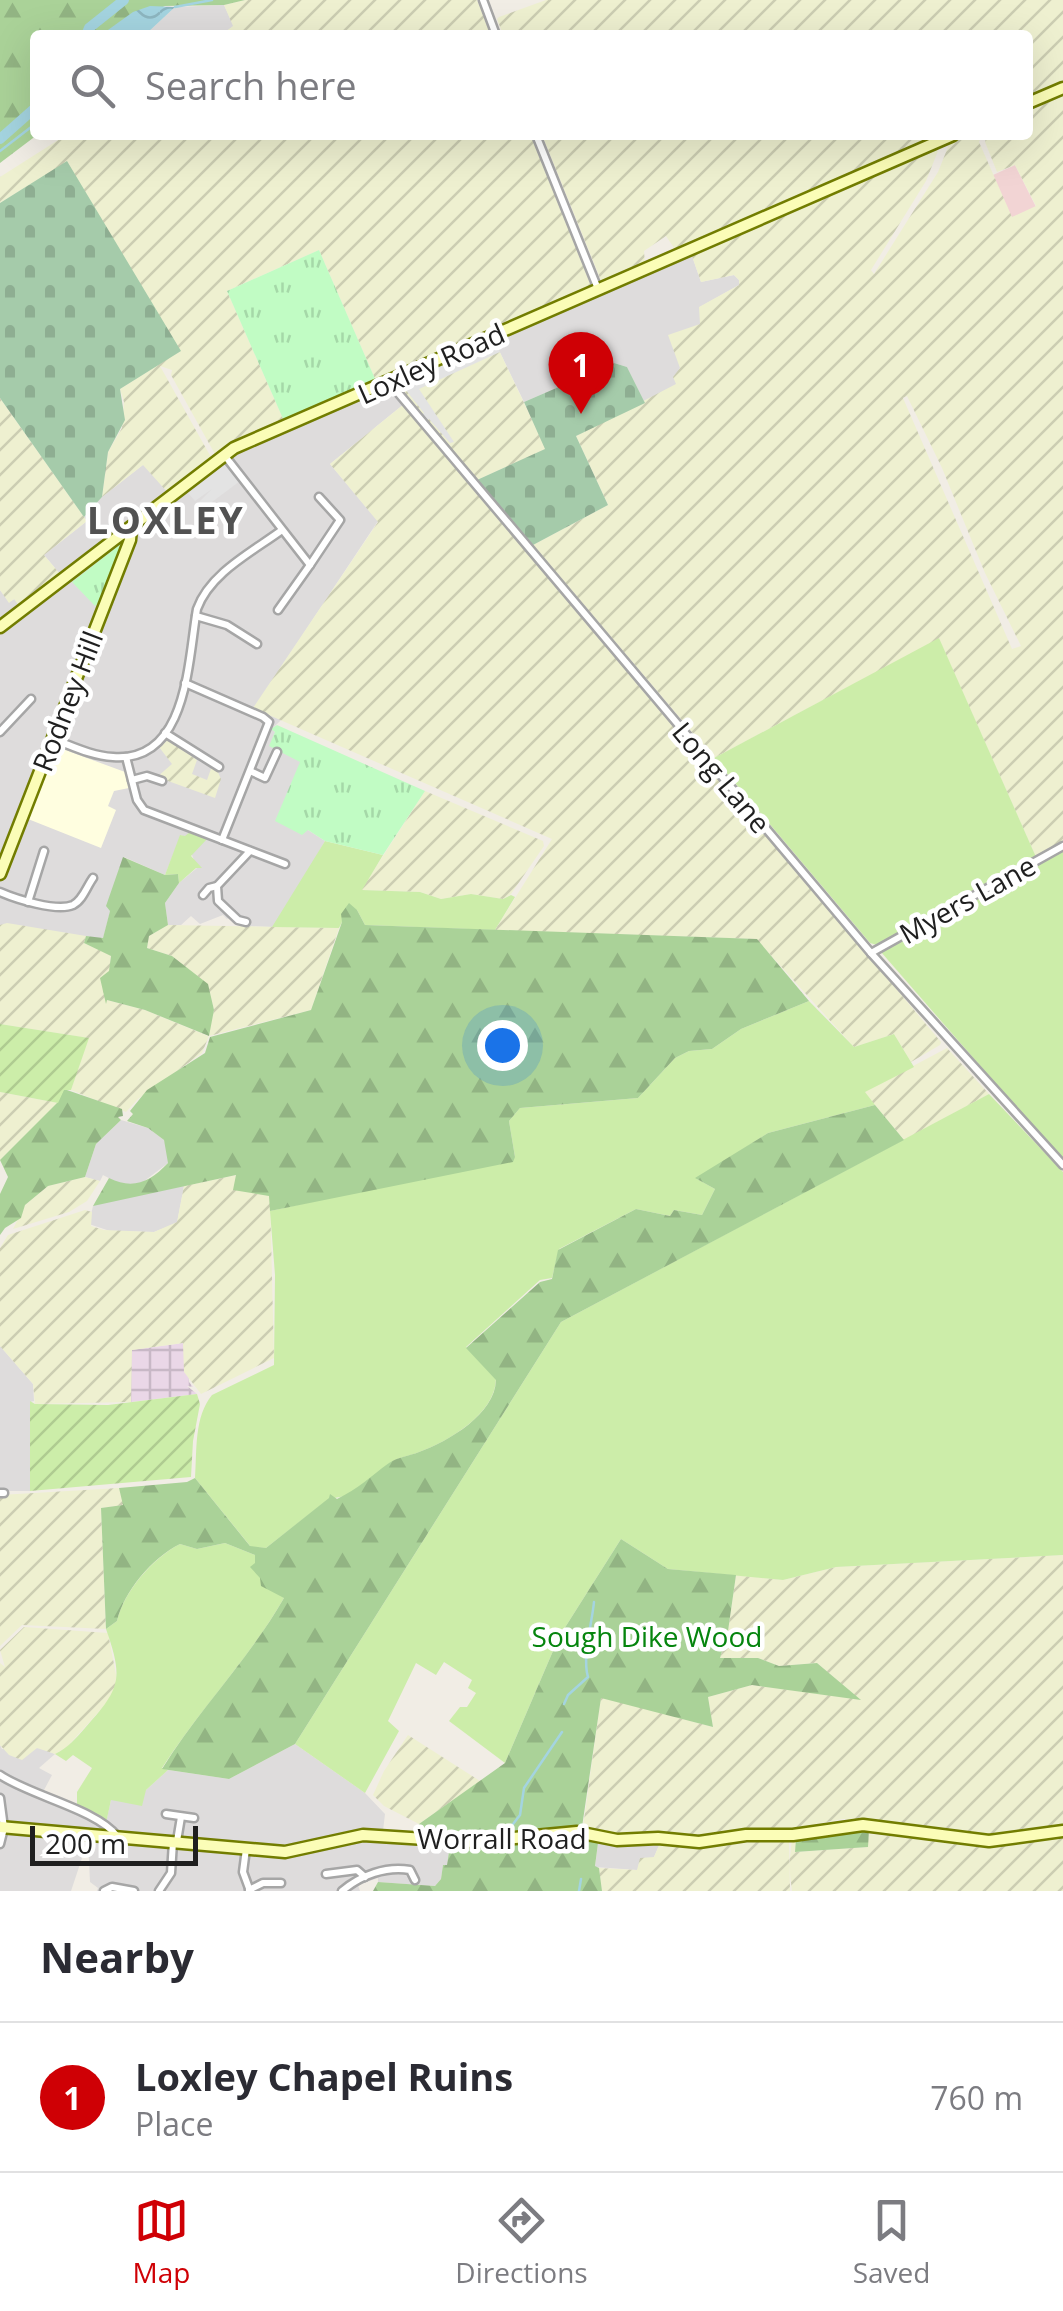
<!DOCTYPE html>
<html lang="en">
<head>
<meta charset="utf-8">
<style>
	body { margin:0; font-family:"Open Sans",sans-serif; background:#f2f2f3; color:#2b2b33 }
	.scale { position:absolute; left:30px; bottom:25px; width:168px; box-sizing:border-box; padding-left:10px; border:5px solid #1f1f1f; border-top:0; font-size:28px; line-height:35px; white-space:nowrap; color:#1f1f1f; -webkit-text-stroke:8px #fff; paint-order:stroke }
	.you { position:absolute; left:502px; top:1045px; width:35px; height:35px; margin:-25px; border:8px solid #fff; border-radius:50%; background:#1a73e8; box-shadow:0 0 0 15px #1a73e833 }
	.badge { display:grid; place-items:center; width:65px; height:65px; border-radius:50%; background:#cf0005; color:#fff; font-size:32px; font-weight:700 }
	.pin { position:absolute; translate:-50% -82px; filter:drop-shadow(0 2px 5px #0008) }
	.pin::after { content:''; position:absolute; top:52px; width:35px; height:30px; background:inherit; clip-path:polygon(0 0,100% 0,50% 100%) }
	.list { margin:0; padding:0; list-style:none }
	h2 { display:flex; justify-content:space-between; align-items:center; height:130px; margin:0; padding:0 40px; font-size:42px }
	h2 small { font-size:32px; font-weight:400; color:#7c7c81 }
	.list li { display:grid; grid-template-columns:65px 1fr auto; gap:30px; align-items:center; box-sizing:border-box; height:150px; padding:0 40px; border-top:2px solid #e1e1e2 }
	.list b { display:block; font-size:38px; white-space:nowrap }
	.list p { margin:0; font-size:32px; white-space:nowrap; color:#7c7c81 }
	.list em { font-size:32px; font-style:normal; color:#7c7c81 }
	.icon { flex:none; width:55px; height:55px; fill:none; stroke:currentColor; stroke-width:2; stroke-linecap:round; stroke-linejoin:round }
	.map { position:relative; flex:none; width:1063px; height:1891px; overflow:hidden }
	.search { position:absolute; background:#fff; box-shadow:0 10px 40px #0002; left:30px; right:30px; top:30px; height:110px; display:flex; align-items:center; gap:25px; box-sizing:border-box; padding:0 35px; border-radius:10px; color:#7c7c81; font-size:38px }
	.sheet { height:280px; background:#fff }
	nav { display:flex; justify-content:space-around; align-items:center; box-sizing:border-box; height:140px; border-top:2px solid #e1e1e2; background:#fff; font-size:28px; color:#7c7c81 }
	nav a { display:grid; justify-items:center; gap:5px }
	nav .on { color:#cf0005 }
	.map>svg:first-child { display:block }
</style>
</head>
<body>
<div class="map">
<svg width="1063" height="1891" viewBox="0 0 1063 1891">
	<defs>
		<pattern id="industrial-grid" width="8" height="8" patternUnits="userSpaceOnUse" patternTransform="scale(2.5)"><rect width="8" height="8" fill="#ead7e7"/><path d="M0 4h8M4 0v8" fill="none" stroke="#c8b8c6"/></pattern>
		<pattern id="farmland-furrows" width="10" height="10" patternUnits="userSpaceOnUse" patternTransform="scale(2.5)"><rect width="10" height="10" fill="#eef0d0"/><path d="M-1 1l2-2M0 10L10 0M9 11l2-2" fill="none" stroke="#cccdb2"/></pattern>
		<pattern id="forest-firs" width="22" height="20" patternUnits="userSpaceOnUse" patternTransform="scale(2.5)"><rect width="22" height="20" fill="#aad298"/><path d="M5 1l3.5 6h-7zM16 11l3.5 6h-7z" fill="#92b483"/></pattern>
		<pattern id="cemetery-stones" width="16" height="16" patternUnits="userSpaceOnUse" patternTransform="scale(2.5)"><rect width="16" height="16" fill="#a5cbaa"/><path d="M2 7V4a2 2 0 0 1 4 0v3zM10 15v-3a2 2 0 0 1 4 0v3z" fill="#8eae92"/></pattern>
		<pattern id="park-tufts" width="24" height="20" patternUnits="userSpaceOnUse" patternTransform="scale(2.5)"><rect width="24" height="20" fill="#c1fcc4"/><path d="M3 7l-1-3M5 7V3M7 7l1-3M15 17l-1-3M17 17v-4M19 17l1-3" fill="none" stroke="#a5d8a8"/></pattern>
		<pattern id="garden-furrows" width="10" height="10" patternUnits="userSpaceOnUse" patternTransform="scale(2.5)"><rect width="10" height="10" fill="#cceda9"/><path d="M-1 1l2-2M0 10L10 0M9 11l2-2" fill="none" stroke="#afcb91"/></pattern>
		<pattern id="water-waves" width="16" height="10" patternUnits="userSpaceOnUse" patternTransform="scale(2.5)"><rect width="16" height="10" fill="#a4d4e0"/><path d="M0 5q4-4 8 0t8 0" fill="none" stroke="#8db6c0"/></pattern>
	</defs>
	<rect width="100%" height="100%" fill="#f1ede5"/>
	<g fill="#dedcdc">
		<path d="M 224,5 L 234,26 L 221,35 L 145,35 L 175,7 Z"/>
		<path d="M 692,256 L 701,282 L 734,275 L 739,280 L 739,285 L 700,307 L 701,324 L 680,368 L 677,384 L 645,403 L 627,367 L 614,363 L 524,402 L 494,340 Z"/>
		<path d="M 383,378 L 404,404 L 330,464 L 378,521 L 254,708 L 281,720 L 272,729 L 301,762 L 308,830 L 325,841 L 282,916 L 272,927 L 244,926 L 231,916 L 227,919 L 223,915 L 200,924 L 191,916 L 181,925 L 168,925 L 165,903 L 179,883 L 197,868 L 185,837 L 181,835 L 165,875 L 124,857 L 103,939 L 0,925 L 0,590 L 9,602 L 60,574 L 44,555 L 87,521 L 84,517 L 102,497 L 144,464 L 169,493 L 241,439 Z"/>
		<path d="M 121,1120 L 148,1128 L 164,1140 L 170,1158 L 168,1163 L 139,1185 L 118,1183 L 103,1175 L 100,1181 L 85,1177 L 96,1144 Z"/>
		<path d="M 184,1186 L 177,1223 L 154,1232 L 110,1231 L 89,1224 L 93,1206 L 97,1203 Z"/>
		<path d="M 0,1346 L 33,1384 L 34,1401 L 30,1402 L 30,1491 L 7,1491 L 5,1495 L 0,1495 Z"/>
		<path d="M 295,1744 L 365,1793 L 385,1814 L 382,1839 L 450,1845 L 447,1865 L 443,1865 L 441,1879 L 435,1886 L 378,1882 L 378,1878 L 358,1885 L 360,1891 L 97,1891 L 98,1888 L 90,1882 L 88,1840 L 71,1891 L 0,1891 L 0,1745 L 2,1749 L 40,1748 L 55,1754 L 39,1768 L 52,1775 L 43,1792 L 106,1822 L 111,1800 L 146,1790 L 168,1770 L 229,1779 Z"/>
		<path d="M 598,1843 L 609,1845 L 660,1843 L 654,1857 L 637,1870 L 595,1867 Z"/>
	</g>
	<path fill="#f2d4d4" d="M 1015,165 L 1036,207 L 1011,218 L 993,175 Z"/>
	<path fill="url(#industrial-grid)" d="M 184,1343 L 189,1382 L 193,1387 L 187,1386 L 197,1394 L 131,1402 L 131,1350 Z"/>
	<path fill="#fffee0" d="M 57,747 L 125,772 L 129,788 L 114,791 L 108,806 L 116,810 L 101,848 L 28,819 Z"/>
	<g fill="url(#farmland-furrows)" fill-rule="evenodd">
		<path d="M 245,0 L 477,0 L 491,35 L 221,35 L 233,26 L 224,5 Z"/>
		<path d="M 546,0 L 1063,0 L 1063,82 L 1028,98 L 1028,35 L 503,35 L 497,19 L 499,17 Z"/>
		<path d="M 1063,94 L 1063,841 L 1036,857 L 939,639 L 714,758 L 533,545 L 608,505 L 576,436 L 676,384 L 673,377 L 680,368 L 668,335 L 700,324 L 699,307 L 739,285 L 739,280 L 734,275 L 701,282 L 692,256 L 936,149 L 938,151 L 926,181 L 871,270 L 874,274 L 938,172 L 950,142 L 965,135 L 982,135 L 979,142 L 1012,217 L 1036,206 L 1015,165 L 997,172 L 985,142 L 987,135 L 1028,135 L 1028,109 ZM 907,396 L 942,468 L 985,573 L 1021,646 L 1012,649 L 903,398 Z"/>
		<path d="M 66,135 L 503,135 L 505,138 L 533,135 L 591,286 L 376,381 L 319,250 L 227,291 L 284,421 L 241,439 L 216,456 L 171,375 L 172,370 L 160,366 L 212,459 L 169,494 L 143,465 L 102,497 L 108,452 L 122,428 L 124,402 L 120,389 L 180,351 L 67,162 L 0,203 L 0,177 Z"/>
		<path d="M 542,135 L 942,135 L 676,251 L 666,236 L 644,251 L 645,264 L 602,283 Z"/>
		<path d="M 494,340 L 546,449 L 477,480 L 397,385 Z"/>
		<path d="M 0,398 L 87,521 L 44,555 L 60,574 L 19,606 L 14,599 L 9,603 L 0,590 Z"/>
		<path d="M 404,404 L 941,1042 L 940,1045 L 911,1062 L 894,1034 L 854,1047 L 756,939 L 495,930 L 552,839 L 253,708 L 378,522 L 330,464 Z"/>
		<path d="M 168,740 L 197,760 L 192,774 L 207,780 L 212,766 L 217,770 L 221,779 L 215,798 L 157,777 L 172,764 L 159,747 Z"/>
		<path d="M 425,791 L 543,841 L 544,846 L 511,894 L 503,899 L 471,894 L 441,899 L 420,892 L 361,890 Z"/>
		<path d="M 7,923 L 86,936 L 84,943 L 111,955 L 107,1000 L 145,1010 L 208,1036 L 214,1010 L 208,985 L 172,956 L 147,948 L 149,936 L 168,925 L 339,928 L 311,1010 L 209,1036 L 202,1053 L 138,1099 L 126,1112 L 71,1090 L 88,1038 L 0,1024 L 0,925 Z"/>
		<path d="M 947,1048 L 989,1094 L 904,1140 L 864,1092 Z"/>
		<path d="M 0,1092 L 58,1103 L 0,1160 Z"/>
		<path d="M 237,1175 L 270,1196 L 274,1358 L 201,1394 L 184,1372 L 183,1343 L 132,1350 L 131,1402 L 35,1404 L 33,1384 L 0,1346 L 0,1248 L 8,1235 L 85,1210 L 92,1212 L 91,1226 L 104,1230 L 154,1232 L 177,1222 L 184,1186 Z"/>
		<path d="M 85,1177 L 100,1181 L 87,1201 L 69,1212 L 13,1229 L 25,1205 L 48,1186 Z"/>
		<path d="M 119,1488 L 124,1505 L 101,1508 L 106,1629 L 22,1625 L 0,1646 L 0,1495 Z"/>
		<path d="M 1063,1555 L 1063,1825 L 997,1836 L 897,1822 L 843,1819 L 792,1828 L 689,1835 L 606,1833 L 583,1827 L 601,1697 L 713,1727 L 708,1697 L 752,1685 L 859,1699 L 817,1663 L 779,1666 L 758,1658 L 720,1658 L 728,1631 L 736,1575 L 783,1580 L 836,1567 Z"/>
		<path d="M 24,1627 L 108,1633 L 117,1680 L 111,1698 L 67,1747 L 55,1754 L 37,1748 L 22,1760 L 9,1755 L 0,1745 L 0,1663 L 5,1667 L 0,1650 Z"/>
		<path d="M 408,1735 L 480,1781 L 419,1824 L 384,1806 L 373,1795 L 384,1771 Z"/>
		<path d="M 868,1834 L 982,1846 L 1063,1836 L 1063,1891 L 792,1891 L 789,1866 L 792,1839 L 796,1839 L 796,1852 L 868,1847 Z"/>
		<path d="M 789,1839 L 790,1891 L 602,1891 L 599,1868 L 637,1870 L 640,1858 L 654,1857 L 660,1843 L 702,1847 Z"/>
	</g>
	<g fill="#cceda9">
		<path d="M 939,638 L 1036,857 L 877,945 L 870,943 L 714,758 Z"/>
		<path d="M 190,832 L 207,839 L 191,856 L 202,868 L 196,868 L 179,883 L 178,874 L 165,875 L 180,835 L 185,836 Z"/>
		<path d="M 325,841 L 383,855 L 362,890 L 420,892 L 441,899 L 471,894 L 503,899 L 511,895 L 515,897 L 495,930 L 365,925 L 357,910 L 342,922 L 339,928 L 272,927 Z"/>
		<path d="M 1063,850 L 1063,1161 L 881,952 Z"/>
		<path d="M 809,1001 L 854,1047 L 894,1034 L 914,1067 L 865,1092 L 875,1105 L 768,1133 L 697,1179 L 715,1189 L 702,1215 L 674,1210 L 670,1216 L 636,1209 L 559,1249 L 552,1278 L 540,1280 L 466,1347 L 496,1379 C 495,1414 449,1441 419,1452 C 410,1456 398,1457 390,1463 C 371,1476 355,1499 330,1498 L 266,1548 L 251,1547 L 195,1478 C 197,1450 194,1417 212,1395 L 274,1365 L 275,1275 L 270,1211 L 515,1157 L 509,1121 L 520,1108 L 638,1098 L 675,1058 L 689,1051 L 712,1049 L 741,1029 Z"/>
		<path d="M 989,1094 L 1063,1172 L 1063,1555 L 836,1567 L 783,1580 L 668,1569 L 621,1539 L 559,1637 L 505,1763 L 449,1721 L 460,1707 L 467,1707 L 476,1693 L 468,1688 L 472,1680 L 444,1662 L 436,1675 L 416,1663 L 388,1721 L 399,1731 L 365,1793 L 295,1744 L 561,1322 Z"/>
		<path d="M 225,1543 L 255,1555 L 255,1563 L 284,1598 C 249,1659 200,1709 162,1768 L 168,1770 L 146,1790 L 142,1806 L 111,1800 L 106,1823 L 77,1806 L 77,1792 L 92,1768 L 73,1755 L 66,1761 L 55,1754 C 68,1748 76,1738 85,1728 C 120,1689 124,1680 106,1629 L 117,1621 C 124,1591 153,1558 180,1544 L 197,1549 Z"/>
	</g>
	<g fill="url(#forest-firs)">
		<path d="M 0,0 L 245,0 L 224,5 L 165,6 L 101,35 L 35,35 L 37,135 L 0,163 Z"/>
		<path d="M 123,857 L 165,875 L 178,874 L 179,883 L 165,903 L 168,925 L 149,936 L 147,948 L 172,956 L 208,984 L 214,1010 L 209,1036 L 145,1010 L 107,1000 L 106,1004 L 100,978 L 109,971 L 111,956 L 84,943 L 86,936 L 103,938 L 110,911 L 106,906 Z"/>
		<path d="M 349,903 L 357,910 L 365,925 L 757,939 L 809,1001 L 741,1029 L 712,1049 L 689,1051 L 675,1058 L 638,1098 L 520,1108 L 509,1121 L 515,1157 L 513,1162 L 270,1211 L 269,1196 L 233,1190 L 236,1175 L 93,1206 L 109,1178 C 133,1190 150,1182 168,1163 L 164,1140 L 148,1128 L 127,1121 L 133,1114 L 130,1111 L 147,1090 L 205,1053 L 210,1037 L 311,1010 L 342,922 L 341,914 Z"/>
		<path d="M 64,1089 L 122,1109 L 123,1116 L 118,1117 L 121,1120 L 96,1144 L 85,1177 L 48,1186 L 25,1205 L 21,1218 L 5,1228 L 0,1235 L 0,1194 L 8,1177 L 0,1160 L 57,1103 Z"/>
		<path d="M 875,1105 L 904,1140 L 561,1322 L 295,1744 L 229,1779 L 162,1769 C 199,1709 249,1659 284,1598 L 261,1586 L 260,1578 L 250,1567 L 255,1563 L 255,1555 L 225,1543 L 197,1549 L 180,1544 C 152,1558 124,1591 117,1621 L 106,1629 L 101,1508 L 123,1505 L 119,1488 L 187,1482 L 195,1478 L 250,1546 L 266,1548 L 329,1498 L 330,1494 L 337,1499 C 358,1489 371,1476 389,1463 C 398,1457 409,1456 419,1452 C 449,1441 495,1414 496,1380 L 466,1348 L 540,1282 L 552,1279 L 558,1250 L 636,1209 L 670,1216 L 674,1210 L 702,1215 L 715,1189 L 695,1178 L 768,1133 Z"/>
		<path d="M 621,1539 L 668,1569 L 736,1575 L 728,1631 L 720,1658 L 758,1658 L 779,1666 L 817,1663 L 861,1700 L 752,1685 L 708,1697 L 713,1727 L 601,1698 L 582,1827 L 520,1832 L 512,1829 L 416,1833 L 419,1824 L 505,1763 L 559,1637 Z"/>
		<path d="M 869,1830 L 868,1847 L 795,1852 L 796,1839 Z"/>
		<path d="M 570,1836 L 598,1843 L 595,1866 L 599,1868 L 602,1891 L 373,1891 L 378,1882 L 435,1886 L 441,1879 L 443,1865 L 447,1865 L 450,1845 L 490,1846 Z"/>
	</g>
	<g fill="url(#cemetery-stones)">
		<path d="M 67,161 L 181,351 L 120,389 L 125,420 L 108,452 L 102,497 L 84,517 L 0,398 L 0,203 Z"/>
		<path d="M 614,363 L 627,367 L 645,403 L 576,436 L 608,505 L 533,545 L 477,480 L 545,449 L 524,402 Z"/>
	</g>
	<g fill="url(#park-tufts)">
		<path d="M 319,250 L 376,381 L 284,421 L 227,291 Z"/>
		<path d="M 126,540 L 104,597 L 95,606 L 72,582 Z"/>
		<path d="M 277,725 L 425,791 L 383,855 L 325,841 L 308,830 L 302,835 L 275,821 L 300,762 L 269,746 L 275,732 L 271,729 Z"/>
	</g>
	<g fill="url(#garden-furrows)">
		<path d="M 0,1024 L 89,1038 L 71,1090 L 64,1090 L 58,1103 L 0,1092 Z"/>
		<path d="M 197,1394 L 200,1404 L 193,1441 L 191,1477 L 30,1491 L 30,1401 L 35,1404 L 108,1405 Z"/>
	</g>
	<g fill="#e3e3e3">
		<path d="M 495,342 L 500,352 L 419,389 L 454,442 L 450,443 L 429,419 L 424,422 L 419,417 L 424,413 L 401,384 Z"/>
		<path d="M 226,463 L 240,481 L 212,502 L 216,508 L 220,505 L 224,510 L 213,518 L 199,502 L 212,489 L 195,501 L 188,493 Z"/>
	</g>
	<path fill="url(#water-waves)" d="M 150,6 L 175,7 L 145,35 L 101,35 L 133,12 Z"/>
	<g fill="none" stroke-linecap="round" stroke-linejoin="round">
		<g stroke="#a4d4e0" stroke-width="2.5">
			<path d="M 175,7 L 212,0"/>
			<path d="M 0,151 L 35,124"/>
			<path d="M 564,1704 L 568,1695 L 588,1677 C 582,1658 592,1623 594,1602"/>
			<path d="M 510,1828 L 520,1815 L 524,1788 L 562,1732"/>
			<path d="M 579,1891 L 581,1879"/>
		</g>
		<g stroke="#a4d4e0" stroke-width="10">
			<path d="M 86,35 L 89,28 L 124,0"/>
			<path d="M 0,139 L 35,108"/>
		</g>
		<defs>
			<g id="street">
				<path d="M 483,0 L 496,35"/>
				<path d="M 536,135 L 598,289"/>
				<path d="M 389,382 L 871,953 L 1063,1165"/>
				<path d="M 225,456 L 310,565 L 340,520 L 319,497"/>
				<path d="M 278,610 L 310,565"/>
				<path d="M 196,616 L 227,625 L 257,644"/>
				<path d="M 185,683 L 263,717 L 269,722 L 222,840"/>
				<path d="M 0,732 L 31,699"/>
				<path d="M 165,733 L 219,767"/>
				<path d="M 53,739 C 72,746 92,756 113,757 C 188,763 188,660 197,609 C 210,573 252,552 282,530"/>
				<path d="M 126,757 L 137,800 L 144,810 L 285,864"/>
				<path d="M 250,771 L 265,778 L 277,752"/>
				<path d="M 132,780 L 147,776 L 162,781"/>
				<path d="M 0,892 C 16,899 57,912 73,905 C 83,900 87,886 93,878"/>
				<path d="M 203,895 L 209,888 L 217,886"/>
				<path d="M 28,902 L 44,851"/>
				<path d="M 246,922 L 238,920 L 218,901 L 217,886 L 250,851"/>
				<path d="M 871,953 L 1063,846"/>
				<path d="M 0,1493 L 4,1493"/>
				<path d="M 0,1775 C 31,1796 96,1809 117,1836"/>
				<path d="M 0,1798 L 4,1828 L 0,1844"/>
				<path d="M 166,1814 L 194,1818"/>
				<path d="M 177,1841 L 181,1817"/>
				<path d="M 246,1849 L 243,1872 L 250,1891"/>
				<path d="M 326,1874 L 357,1870 L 365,1877"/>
				<path d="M 249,1890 L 263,1883 L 281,1883"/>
				<path d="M 104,1891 L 112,1887 L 134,1891"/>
				<path d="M 159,1891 L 171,1873 L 173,1842"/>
				<path d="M 342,1891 C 361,1875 386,1866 410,1870 L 415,1880"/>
			</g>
			<g id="secondary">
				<path d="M 1028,103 L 1063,88"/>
				<path d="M 0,627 L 234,448 L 953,135"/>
				<path d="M 0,874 L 130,540 L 131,528"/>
				<path d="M 0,1827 L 285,1852 L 363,1835 L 473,1842 L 577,1832 L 617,1840 L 658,1838 L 699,1842 L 746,1835 L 793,1835 L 863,1825 L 989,1841 L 1063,1831"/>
			</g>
		</defs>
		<use href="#street" stroke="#a6a6a6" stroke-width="11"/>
		<use href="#secondary" stroke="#727d00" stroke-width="15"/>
		<use href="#street" stroke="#fff" stroke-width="6"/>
		<use href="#secondary" stroke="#fbfdb7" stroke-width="10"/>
	</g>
	<g text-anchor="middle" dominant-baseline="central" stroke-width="9" stroke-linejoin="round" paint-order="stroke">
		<g font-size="28" fill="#1f1f1f" stroke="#fff">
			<text transform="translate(431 363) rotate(-24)">Loxley Road</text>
			<text transform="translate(67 701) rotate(-69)">Rodney Hill</text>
			<text transform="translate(722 777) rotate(50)">Long Lane</text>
			<text transform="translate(967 899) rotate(-29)">Myers Lane</text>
			<text x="502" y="1838">Worrall Road</text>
		</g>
		<g font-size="28" fill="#06850e" stroke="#fff">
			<text x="647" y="1636">Sough Dike Wood</text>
		</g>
		<g font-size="38" font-weight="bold" letter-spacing="2.5" fill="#525252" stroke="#fff">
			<text x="166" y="519">LOXLEY</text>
		</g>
	</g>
</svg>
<div class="scale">200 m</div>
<div class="you"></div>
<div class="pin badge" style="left:581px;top:414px">1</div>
<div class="search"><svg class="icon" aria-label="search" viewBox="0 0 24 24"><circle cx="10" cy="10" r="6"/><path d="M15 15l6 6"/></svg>Search here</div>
</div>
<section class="sheet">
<h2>Nearby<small></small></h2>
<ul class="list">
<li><span class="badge">1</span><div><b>Loxley Chapel Ruins</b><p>Place</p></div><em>760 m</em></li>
</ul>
</section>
<nav>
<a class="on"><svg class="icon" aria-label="map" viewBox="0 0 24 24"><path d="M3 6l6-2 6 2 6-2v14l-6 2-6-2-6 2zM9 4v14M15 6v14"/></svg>Map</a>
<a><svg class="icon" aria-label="directions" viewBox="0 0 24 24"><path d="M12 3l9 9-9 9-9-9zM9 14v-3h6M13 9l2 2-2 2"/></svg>Directions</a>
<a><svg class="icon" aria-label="saved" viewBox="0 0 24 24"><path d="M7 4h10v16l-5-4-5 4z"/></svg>Saved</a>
</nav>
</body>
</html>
